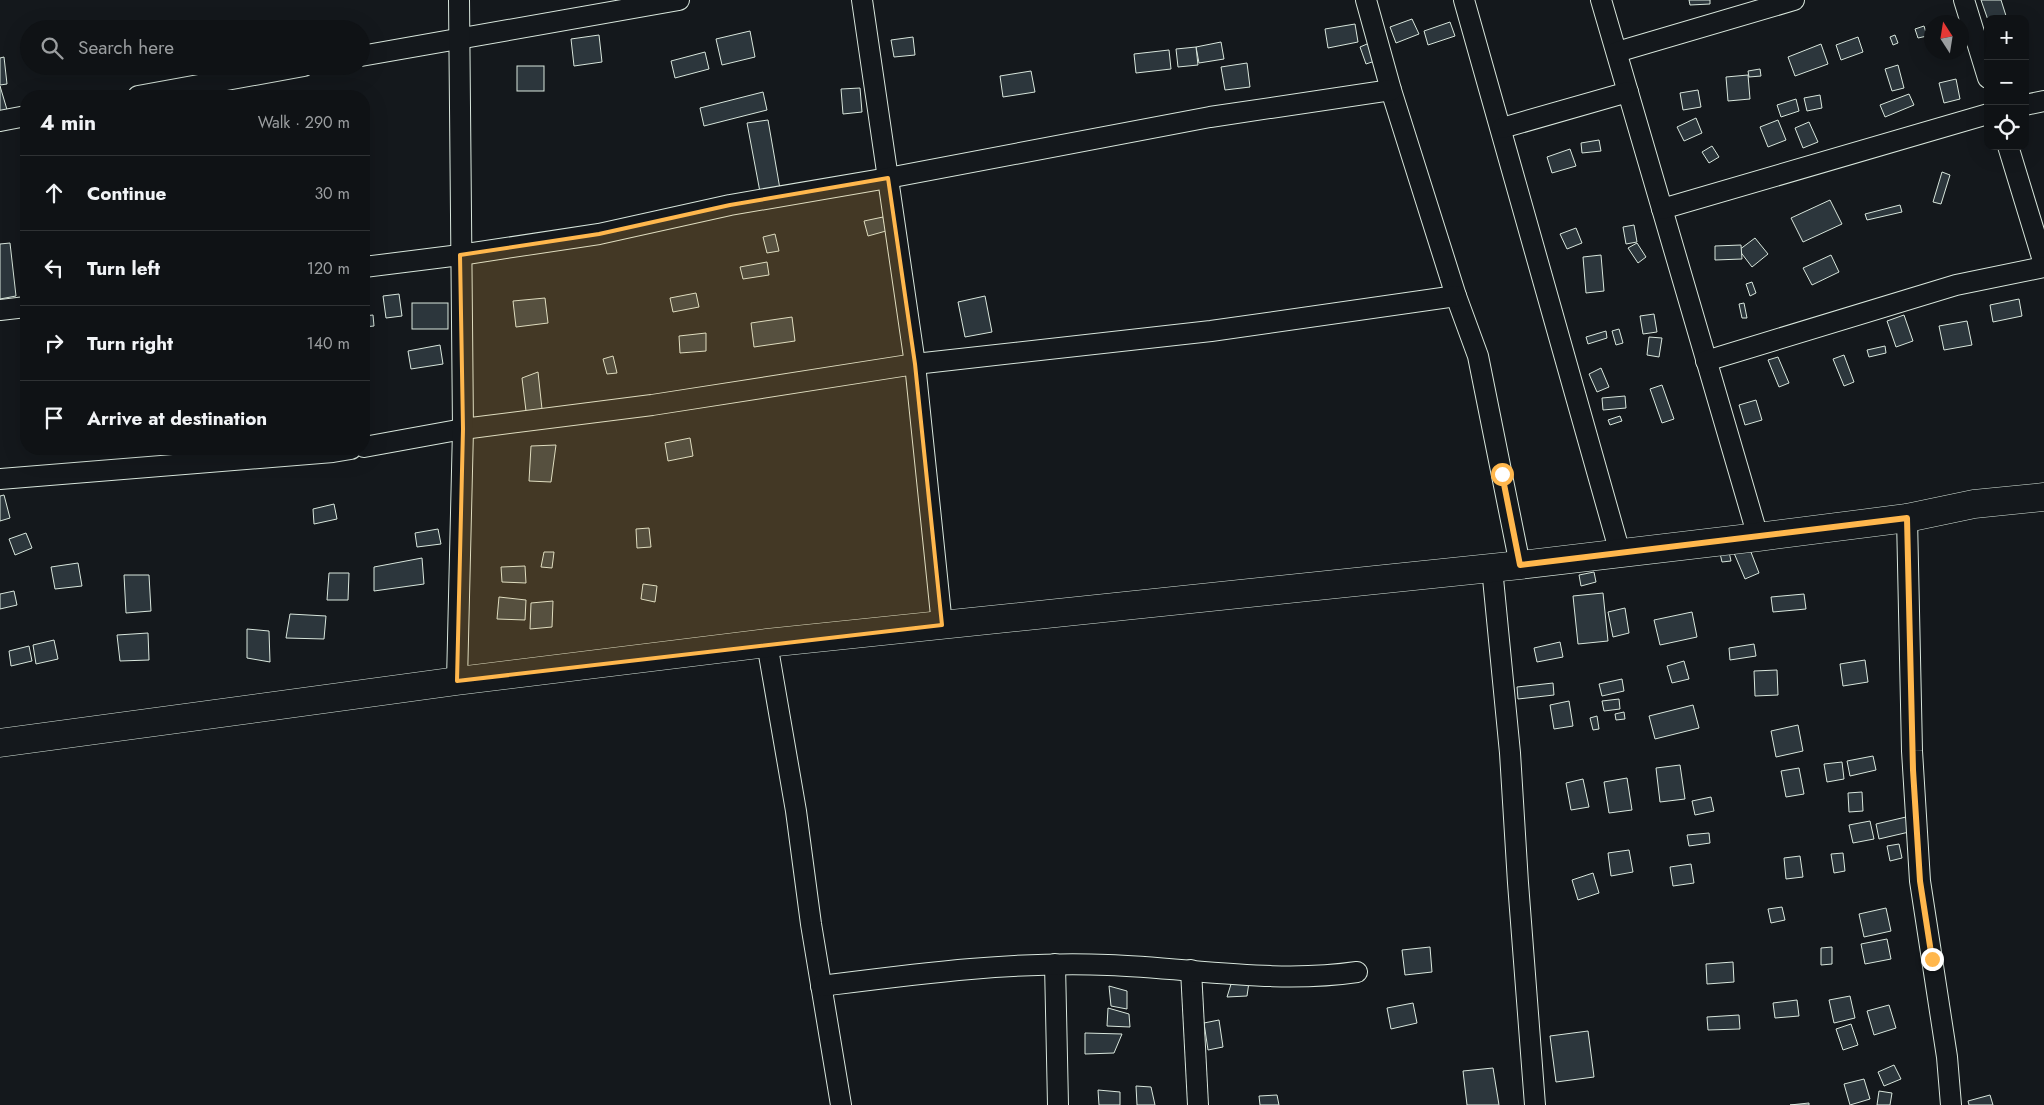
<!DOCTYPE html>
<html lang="en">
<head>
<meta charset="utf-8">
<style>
	body { margin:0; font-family:Jost,sans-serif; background:#1d2022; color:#f1f3f6 }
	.controls { position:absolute; right:15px; top:15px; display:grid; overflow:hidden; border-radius:10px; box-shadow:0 5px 20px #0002 }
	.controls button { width:45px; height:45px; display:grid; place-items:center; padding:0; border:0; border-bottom:1px solid #2f3234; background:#0f1215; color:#f1f3f6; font:25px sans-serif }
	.compass { position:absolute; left:1924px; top:15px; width:45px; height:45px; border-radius:50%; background:#0f1215; box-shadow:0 5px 20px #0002; rotate:348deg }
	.stop { position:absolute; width:15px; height:15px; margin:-11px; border:4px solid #ffb74d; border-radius:50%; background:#fff }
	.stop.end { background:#ffb74d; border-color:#fff; box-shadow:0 1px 5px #0008 }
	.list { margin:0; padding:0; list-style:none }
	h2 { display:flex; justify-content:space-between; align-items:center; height:65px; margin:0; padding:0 20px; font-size:21px }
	h2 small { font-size:16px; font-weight:400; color:#9b9ea0 }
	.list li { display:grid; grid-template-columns:32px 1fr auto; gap:15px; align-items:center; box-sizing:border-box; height:75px; padding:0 20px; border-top:1px solid #2f3234 }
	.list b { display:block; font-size:19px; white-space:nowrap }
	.list em { font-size:16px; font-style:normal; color:#9b9ea0 }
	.icon { flex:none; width:28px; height:28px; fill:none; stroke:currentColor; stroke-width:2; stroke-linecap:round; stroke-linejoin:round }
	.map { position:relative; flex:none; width:2044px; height:1105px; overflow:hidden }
	.search { position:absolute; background:#0f1215; box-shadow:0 5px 20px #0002; left:20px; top:20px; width:350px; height:55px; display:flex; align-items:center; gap:12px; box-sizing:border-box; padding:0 18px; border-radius:28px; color:#9b9ea0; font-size:19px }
	.panel { position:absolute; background:#0f1215; box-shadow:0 5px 20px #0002; left:20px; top:90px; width:350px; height:365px; border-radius:20px }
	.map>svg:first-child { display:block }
</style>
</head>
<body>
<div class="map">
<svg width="2044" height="1105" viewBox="0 0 2044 1105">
	<rect width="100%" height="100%" fill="#14181c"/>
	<g fill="#2c363c" stroke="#d8e6dc">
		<path d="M 1689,0 L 1710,0 L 1710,4 L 1690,5 Z"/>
		<path d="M 1981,0 L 2001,0 L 2007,19 L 1988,20 Z"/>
		<path d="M 1412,19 L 1419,34 L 1396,43 L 1390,27 Z"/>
		<path d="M 1450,22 L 1455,36 L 1428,45 L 1424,31 Z"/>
		<path d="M 1355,24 L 1358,42 L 1328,48 L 1325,29 Z"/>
		<path d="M 1924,26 L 1927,36 L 1918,38 L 1915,29 Z"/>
		<path d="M 750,31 L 755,57 L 722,65 L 716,39 Z"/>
		<path d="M 599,35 L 602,62 L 574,66 L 571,39 Z"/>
		<path d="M 1895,35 L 1898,43 L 1893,45 L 1890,37 Z"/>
		<path d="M 913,37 L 915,55 L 894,57 L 891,40 Z"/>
		<path d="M 1858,37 L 1863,52 L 1841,60 L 1836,45 Z"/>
		<path d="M 1374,41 L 1381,59 L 1366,64 L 1360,47 Z"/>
		<path d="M 1221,42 L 1224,59 L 1199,63 L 1196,47 Z"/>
		<path d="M 1821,44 L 1828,64 L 1795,76 L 1788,57 Z"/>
		<path d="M 1196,47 L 1198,65 L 1178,67 L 1176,49 Z"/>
		<path d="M 1169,50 L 1171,69 L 1136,73 L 1134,54 Z"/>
		<path d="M 705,52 L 709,69 L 675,78 L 671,61 Z"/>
		<path d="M 4,57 L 7,84 L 0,85 L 0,58 Z"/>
		<path d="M 1247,63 L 1250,87 L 1225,90 L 1221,67 Z"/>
		<path d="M 1898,65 L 1904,88 L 1892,91 L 1885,69 Z"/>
		<rect x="517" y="66" width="27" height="25"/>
		<path d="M 1760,69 L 1761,76 L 1749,77 L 1748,71 Z"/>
		<path d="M 1031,71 L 1035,92 L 1003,97 L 1000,76 Z"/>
		<path d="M 1748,75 L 1750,99 L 1728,101 L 1726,77 Z"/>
		<path d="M 1956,79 L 1960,99 L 1944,103 L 1939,83 Z"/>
		<path d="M 0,86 L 8,113 L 0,115 Z"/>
		<path d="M 860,88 L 862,112 L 843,114 L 841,89 Z"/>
		<path d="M 1698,90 L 1701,107 L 1683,110 L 1680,93 Z"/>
		<path d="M 763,92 L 767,110 L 704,126 L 700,108 Z"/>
		<path d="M 1909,94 L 1914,105 L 1885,117 L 1880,105 Z"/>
		<path d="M 1820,95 L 1822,108 L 1807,111 L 1804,98 Z"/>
		<path d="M 1796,99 L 1799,111 L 1781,117 L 1777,105 Z"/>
		<path d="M 1696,118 L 1702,133 L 1684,141 L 1677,127 Z"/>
		<path d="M 768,120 L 780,189 L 760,192 L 747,123 Z"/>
		<path d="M 1778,120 L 1786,140 L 1768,147 L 1760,127 Z"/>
		<path d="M 1809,122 L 1818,142 L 1803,148 L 1795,128 Z"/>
		<path d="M 1599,140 L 1601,151 L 1582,153 L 1581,143 Z"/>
		<path d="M 1712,146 L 1719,157 L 1709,163 L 1702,152 Z"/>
		<path d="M 1570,149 L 1576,166 L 1552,173 L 1547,157 Z"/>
		<path d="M 1942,172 L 1950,175 L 1941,204 L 1933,202 Z"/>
		<path d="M 1830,200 L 1842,224 L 1803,242 L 1791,218 Z"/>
		<path d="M 1900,205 L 1902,212 L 1867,220 L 1865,214 Z"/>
		<path d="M 883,217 L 886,231 L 868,236 L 864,221 Z"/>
		<path d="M 1634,225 L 1637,242 L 1626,244 L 1623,227 Z"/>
		<path d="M 1576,228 L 1582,243 L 1567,249 L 1560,234 Z"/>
		<path d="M 775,234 L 779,251 L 767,253 L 763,237 Z"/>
		<path d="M 1755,238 L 1768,254 L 1752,267 L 1739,250 Z"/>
		<path d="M 10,243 L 16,296 L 0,299 L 0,244 Z"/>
		<path d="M 1637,243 L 1646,257 L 1638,263 L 1628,248 Z"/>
		<path d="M 1741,245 L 1742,259 L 1715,260 L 1715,246 Z"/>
		<path d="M 1601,255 L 1604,291 L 1586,293 L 1583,257 Z"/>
		<path d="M 1831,255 L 1839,272 L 1812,285 L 1803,268 Z"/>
		<path d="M 767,262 L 769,275 L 743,279 L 740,267 Z"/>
		<path d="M 1752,282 L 1756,293 L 1750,296 L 1746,284 Z"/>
		<path d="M 696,293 L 699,307 L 673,312 L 670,298 Z"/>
		<path d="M 399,294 L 402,316 L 386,318 L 383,296 Z"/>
		<path d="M 985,296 L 992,332 L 965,337 L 958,302 Z"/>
		<path d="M 545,298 L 548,323 L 516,327 L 513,301 Z"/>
		<path d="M 2019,299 L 2022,316 L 1993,322 L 1990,305 Z"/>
		<rect x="412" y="303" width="36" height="26"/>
		<path d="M 1744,303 L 1747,318 L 1742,318 L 1739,304 Z"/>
		<path d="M 1654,314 L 1657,332 L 1643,334 L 1640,316 Z"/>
		<path d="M 373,315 L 374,326 L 364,327 L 364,316 Z"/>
		<path d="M 1904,315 L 1913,341 L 1896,347 L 1887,321 Z"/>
		<path d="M 792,317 L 795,341 L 754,347 L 751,323 Z"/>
		<path d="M 1967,321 L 1972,345 L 1944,350 L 1939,326 Z"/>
		<path d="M 1619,329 L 1623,343 L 1616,345 L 1612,331 Z"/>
		<path d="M 1606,331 L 1607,338 L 1588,344 L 1586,337 Z"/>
		<path d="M 706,333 L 706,351 L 680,353 L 679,336 Z"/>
		<path d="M 1649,337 L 1662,338 L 1659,357 L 1647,355 Z"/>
		<path d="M 440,345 L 443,364 L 411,369 L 408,351 Z"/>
		<path d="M 1885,346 L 1886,353 L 1869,357 L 1867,350 Z"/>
		<path d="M 1844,355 L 1854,382 L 1844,386 L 1833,359 Z"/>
		<path d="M 613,356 L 617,373 L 607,374 L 603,359 Z"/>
		<path d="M 1778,357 L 1789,383 L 1779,387 L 1768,360 Z"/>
		<path d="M 1601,368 L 1609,387 L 1597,392 L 1589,374 Z"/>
		<path d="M 538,372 L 542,409 L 526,411 L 522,378 Z"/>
		<path d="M 1662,385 L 1674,419 L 1662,423 L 1650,389 Z"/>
		<path d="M 1625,396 L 1626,408 L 1603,410 L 1602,398 Z"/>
		<path d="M 1756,400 L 1762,420 L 1745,425 L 1739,405 Z"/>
		<path d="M 1620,416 L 1622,421 L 1610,425 L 1608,420 Z"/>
		<path d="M 690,438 L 693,456 L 668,461 L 665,443 Z"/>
		<path d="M 556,445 L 551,482 L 529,481 L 531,446 Z"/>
		<path d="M 4,495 L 10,518 L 0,521 L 0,496 Z"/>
		<path d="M 334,504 L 337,519 L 314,524 L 313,509 Z"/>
		<path d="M 649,528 L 651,547 L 637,548 L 636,529 Z"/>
		<path d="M 438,529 L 441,544 L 417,547 L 415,533 Z"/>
		<path d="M 26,533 L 32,548 L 15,555 L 9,539 Z"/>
		<path d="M 1728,547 L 1731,561 L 1722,562 L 1719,549 Z"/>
		<path d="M 1749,547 L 1759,573 L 1745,579 L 1734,553 Z"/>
		<path d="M 544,552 L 554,552 L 552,568 L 541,567 Z"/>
		<path d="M 422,558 L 424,584 L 374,591 L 374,567 Z"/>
		<path d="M 78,563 L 82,586 L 55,589 L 51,567 Z"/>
		<path d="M 525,566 L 526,583 L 502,582 L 501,567 Z"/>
		<path d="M 1594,572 L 1596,582 L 1581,586 L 1579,575 Z"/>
		<path d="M 329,573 L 349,573 L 348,600 L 327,600 Z"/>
		<path d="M 124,575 L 149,575 L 151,611 L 126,613 Z"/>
		<path d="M 643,584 L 657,586 L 655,602 L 641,599 Z"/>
		<path d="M 14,591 L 17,605 L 0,609 L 0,594 Z"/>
		<path d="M 1603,593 L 1608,641 L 1578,644 L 1573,596 Z"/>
		<path d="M 1804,594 L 1806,609 L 1773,612 L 1771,597 Z"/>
		<path d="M 499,597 L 526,600 L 525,620 L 497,619 Z"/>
		<path d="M 553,601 L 552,627 L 530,629 L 531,603 Z"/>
		<path d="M 1625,608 L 1629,633 L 1613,637 L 1608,612 Z"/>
		<path d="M 1692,612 L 1697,637 L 1660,645 L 1654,620 Z"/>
		<path d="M 290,614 L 326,616 L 324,639 L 286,638 Z"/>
		<path d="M 247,629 L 269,631 L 270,662 L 247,658 Z"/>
		<path d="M 148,633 L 149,660 L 120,661 L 117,635 Z"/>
		<path d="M 54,640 L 58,659 L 36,664 L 33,645 Z"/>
		<path d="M 1560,642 L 1563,657 L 1537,662 L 1534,648 Z"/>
		<path d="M 1754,644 L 1756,656 L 1730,660 L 1729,648 Z"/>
		<path d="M 29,646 L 32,661 L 11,666 L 9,651 Z"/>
		<path d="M 1865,660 L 1868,682 L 1843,686 L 1840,664 Z"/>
		<path d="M 1684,661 L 1689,679 L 1672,683 L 1667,666 Z"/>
		<path d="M 1777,670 L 1778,695 L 1755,696 L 1754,671 Z"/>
		<path d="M 1622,679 L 1624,691 L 1602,696 L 1599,684 Z"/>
		<path d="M 1553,683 L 1554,695 L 1518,699 L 1517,687 Z"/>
		<path d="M 1619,699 L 1620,709 L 1604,711 L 1602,701 Z"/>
		<path d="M 1569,701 L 1573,726 L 1554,729 L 1550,705 Z"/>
		<path d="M 1693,705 L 1699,728 L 1655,739 L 1649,716 Z"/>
		<path d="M 1624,712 L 1625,719 L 1616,720 L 1615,714 Z"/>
		<path d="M 1597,716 L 1599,729 L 1593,730 L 1590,718 Z"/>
		<path d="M 1798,725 L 1803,751 L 1776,757 L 1771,731 Z"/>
		<path d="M 1873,756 L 1876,770 L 1850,776 L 1847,761 Z"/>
		<path d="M 1842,762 L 1844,779 L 1827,782 L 1824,764 Z"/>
		<path d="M 1680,765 L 1685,799 L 1660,802 L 1656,768 Z"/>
		<path d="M 1799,768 L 1804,794 L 1786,797 L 1781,771 Z"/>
		<path d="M 1627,778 L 1632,810 L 1609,813 L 1604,782 Z"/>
		<path d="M 1583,779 L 1589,807 L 1571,810 L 1566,783 Z"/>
		<path d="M 1862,792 L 1863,811 L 1849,812 L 1848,793 Z"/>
		<path d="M 1711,797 L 1714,811 L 1695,815 L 1692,801 Z"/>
		<path d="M 1906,817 L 1909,832 L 1879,839 L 1876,824 Z"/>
		<path d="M 1870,821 L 1874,839 L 1853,843 L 1849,825 Z"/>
		<path d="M 1709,833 L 1710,843 L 1689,846 L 1687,835 Z"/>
		<path d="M 1899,844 L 1902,858 L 1890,861 L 1887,846 Z"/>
		<path d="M 1629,850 L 1633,872 L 1611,876 L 1608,853 Z"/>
		<path d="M 1843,853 L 1845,871 L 1834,873 L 1831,854 Z"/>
		<path d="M 1800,856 L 1803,877 L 1786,879 L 1784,858 Z"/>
		<path d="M 1691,864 L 1694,883 L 1673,886 L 1670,867 Z"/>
		<path d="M 1593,873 L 1599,893 L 1578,900 L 1572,880 Z"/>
		<path d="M 1782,907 L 1785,920 L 1771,923 L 1768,909 Z"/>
		<path d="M 1886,908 L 1891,931 L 1864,937 L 1859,914 Z"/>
		<path d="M 1887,939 L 1891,959 L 1865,964 L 1861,944 Z"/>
		<path d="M 1430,947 L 1432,972 L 1405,975 L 1402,950 Z"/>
		<path d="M 1832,947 L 1832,964 L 1821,965 L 1821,948 Z"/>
		<path d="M 1733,962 L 1734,982 L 1707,984 L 1706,964 Z"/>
		<path d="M 1232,981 L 1249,982 L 1247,996 L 1227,997 Z"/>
		<path d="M 1109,986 L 1127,991 L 1127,1009 L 1111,1006 Z"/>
		<path d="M 1850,996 L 1855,1018 L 1834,1023 L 1829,1000 Z"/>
		<path d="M 1797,1000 L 1799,1016 L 1775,1018 L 1773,1003 Z"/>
		<path d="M 1413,1003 L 1417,1023 L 1391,1029 L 1387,1008 Z"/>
		<path d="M 1889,1005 L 1896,1028 L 1874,1035 L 1867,1011 Z"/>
		<path d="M 1108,1008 L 1129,1014 L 1130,1027 L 1107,1026 Z"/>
		<path d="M 1739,1015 L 1740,1029 L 1708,1030 L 1707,1017 Z"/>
		<path d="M 1219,1020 L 1223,1047 L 1208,1050 L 1204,1023 Z"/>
		<path d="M 1851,1024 L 1858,1045 L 1843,1050 L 1836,1029 Z"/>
		<path d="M 1588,1031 L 1594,1077 L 1556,1082 L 1550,1036 Z"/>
		<path d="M 1085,1033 L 1122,1034 L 1114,1053 L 1085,1054 Z"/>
		<path d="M 1894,1065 L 1901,1079 L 1884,1086 L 1878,1072 Z"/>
		<path d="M 1493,1068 L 1499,1105 L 1467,1105 L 1463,1071 Z"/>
		<path d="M 1864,1079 L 1870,1099 L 1850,1105 L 1844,1084 Z"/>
		<path d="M 1136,1086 L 1151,1087 L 1155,1105 L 1137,1105 Z"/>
		<path d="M 1098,1090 L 1120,1092 L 1120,1105 L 1099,1105 Z"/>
		<path d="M 1879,1091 L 1892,1093 L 1890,1105 L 1877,1105 Z"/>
		<path d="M 1277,1095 L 1279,1105 L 1260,1105 L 1259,1096 Z"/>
		<path d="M 1990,1095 L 1993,1105 L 1969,1105 L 1968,1101 Z"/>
		<path d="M 1809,1103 L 1809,1105 L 1790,1105 Z"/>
	</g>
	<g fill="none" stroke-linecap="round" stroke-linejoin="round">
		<defs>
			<g id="street">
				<path d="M 862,0 L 915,364 L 942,625"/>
				<path d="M 1366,0 L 1391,90 L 1456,296 L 1478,356 L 1520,565"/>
				<path d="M 1464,0 L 1620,553"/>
				<path d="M 1601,0 L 1758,537"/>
				<path d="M 1964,0 L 1988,78"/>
				<path d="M 1617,52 L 1794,0"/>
				<path d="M 361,56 L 679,0"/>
				<path d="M 138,96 L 304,66"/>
				<path d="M 2025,105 L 2044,101"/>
				<path d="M 0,121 L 26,116"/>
				<path d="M 1502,128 L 1628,92"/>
				<path d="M 2008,146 L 2044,264"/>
				<path d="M 1662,209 L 1988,114"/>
				<path d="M 364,267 L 460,255 L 599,234 L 730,205 L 888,178 L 1210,117 L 1391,90"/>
				<path d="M 0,310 L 26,307"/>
				<path d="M 1706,361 L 1956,285 L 2044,267"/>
				<path d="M 364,447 L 463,429 L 652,405 L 915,364 L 1211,331 L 1456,296"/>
				<path d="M 0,479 L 333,452 L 351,449"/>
				<path d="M 1907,518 L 1912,751 L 1920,881 L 1947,1057 L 1951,1105"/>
				<path d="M 1492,568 L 1510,753 L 1518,883 L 1535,1105"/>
				<path d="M 767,643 L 796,811 L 811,924 L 841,1105"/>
				<path d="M 457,681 L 463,429 L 459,0"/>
				<path d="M 1055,964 L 1058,1105"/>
				<path d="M 1191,970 L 1198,1105"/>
				<path d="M 821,986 C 916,974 1013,961 1108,965 C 1191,968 1275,984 1357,972"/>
			</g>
			<path id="primary" d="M 0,743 L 457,681 L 767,643 L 1520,565 L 1758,537 L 1907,518 L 1974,504 L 2044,497"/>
		</defs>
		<use href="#street" stroke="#d8e6dc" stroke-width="22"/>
		<use href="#primary" stroke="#d8e6dc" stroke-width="29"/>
		<use href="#street" stroke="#14181c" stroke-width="20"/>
		<use href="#primary" stroke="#14181c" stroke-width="28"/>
	</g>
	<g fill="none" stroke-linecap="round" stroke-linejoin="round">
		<path stroke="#ffb74d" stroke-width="6" d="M 1502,474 L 1520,565 L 1907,518 L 1913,770 L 1920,881 L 1932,959"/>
	</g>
	<path fill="#ffb74d" fill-opacity="0.2" stroke="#ffb74d" stroke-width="4" stroke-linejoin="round" d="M 888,178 L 915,364 L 942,625 L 457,681 L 463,429 L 460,255 L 599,234 L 730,205 Z"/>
</svg>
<div class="controls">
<button>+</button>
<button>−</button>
<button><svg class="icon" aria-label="locate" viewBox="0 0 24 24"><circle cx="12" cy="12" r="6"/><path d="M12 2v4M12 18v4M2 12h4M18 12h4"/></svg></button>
</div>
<svg class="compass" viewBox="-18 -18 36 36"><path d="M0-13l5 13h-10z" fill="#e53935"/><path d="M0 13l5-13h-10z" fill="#9b9ea0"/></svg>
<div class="stop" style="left:1502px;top:474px"></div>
<div class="stop end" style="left:1932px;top:959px"></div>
<div class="search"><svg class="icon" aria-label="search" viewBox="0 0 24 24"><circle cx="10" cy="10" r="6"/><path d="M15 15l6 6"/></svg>Search here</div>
<section class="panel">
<h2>4 min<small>Walk · 290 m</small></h2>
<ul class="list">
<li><svg class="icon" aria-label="ahead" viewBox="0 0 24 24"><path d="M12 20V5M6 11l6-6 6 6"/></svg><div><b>Continue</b></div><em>30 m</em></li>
<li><svg class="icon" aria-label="left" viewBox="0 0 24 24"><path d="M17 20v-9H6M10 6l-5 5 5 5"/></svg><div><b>Turn left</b></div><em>120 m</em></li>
<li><svg class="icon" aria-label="right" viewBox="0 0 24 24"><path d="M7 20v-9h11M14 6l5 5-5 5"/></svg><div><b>Turn right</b></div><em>140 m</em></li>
<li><svg class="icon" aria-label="arrive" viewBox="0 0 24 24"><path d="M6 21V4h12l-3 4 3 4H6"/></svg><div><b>Arrive at destination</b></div></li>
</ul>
</section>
</div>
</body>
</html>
